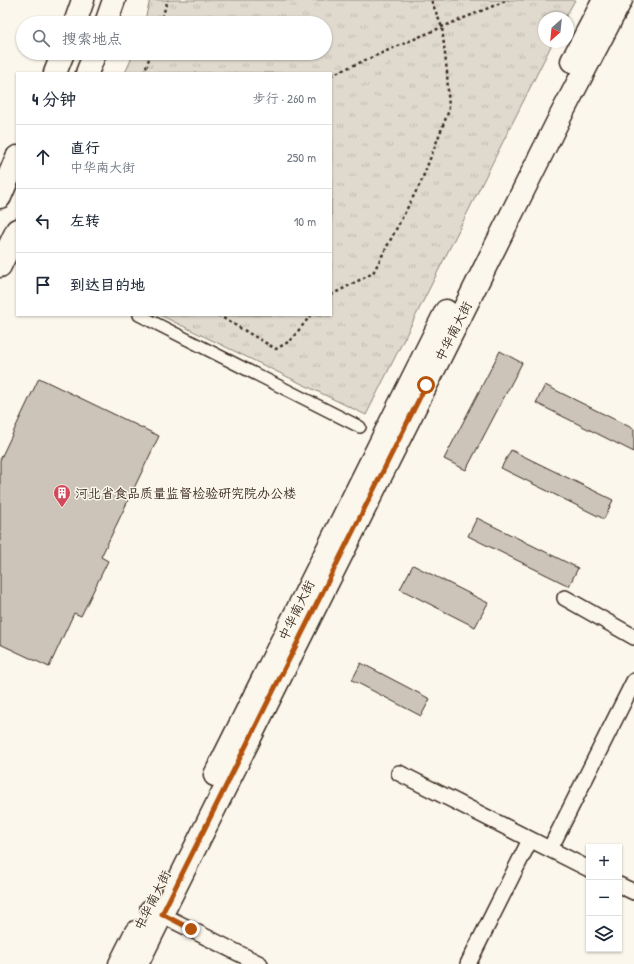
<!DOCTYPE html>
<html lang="zh">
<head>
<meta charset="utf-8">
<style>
	body { margin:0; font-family:"Patrick Hand","LXGW WenKai TC",sans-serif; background:#f6f6f7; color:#1f2937 }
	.controls { position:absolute; right:12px; bottom:12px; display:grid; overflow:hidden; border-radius:0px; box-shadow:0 1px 3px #0004 }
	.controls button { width:36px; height:36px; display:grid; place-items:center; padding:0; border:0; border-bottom:1px solid #e0e1e3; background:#fff; color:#1f2937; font:20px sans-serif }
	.compass { position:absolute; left:538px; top:12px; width:36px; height:36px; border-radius:50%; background:#fff; box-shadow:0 1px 3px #0004; rotate:207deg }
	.stop { position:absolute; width:12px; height:12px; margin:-9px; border:3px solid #b45309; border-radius:50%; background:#fff }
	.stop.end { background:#b45309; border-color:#fff; box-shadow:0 1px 4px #0008 }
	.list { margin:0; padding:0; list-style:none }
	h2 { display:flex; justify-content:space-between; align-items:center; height:52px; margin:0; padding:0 16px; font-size:17px }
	h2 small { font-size:13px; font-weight:400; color:#747a83 }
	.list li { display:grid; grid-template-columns:26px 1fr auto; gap:12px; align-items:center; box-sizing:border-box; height:64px; padding:0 16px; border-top:1px solid #e0e1e3 }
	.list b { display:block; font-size:15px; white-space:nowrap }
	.list p { margin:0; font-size:13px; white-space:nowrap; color:#747a83 }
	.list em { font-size:13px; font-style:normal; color:#747a83 }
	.icon { flex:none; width:22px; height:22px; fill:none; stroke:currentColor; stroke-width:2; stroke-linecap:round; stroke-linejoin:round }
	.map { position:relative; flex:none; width:634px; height:964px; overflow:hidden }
	.search { position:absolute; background:#fff; box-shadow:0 1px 3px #0004; left:16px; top:16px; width:316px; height:44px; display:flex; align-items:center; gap:10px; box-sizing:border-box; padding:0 14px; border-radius:22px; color:#747a83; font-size:15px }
	.panel { position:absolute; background:#fff; box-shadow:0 1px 3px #0004; left:16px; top:72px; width:316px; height:244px; border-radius:0px }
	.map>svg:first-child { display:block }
</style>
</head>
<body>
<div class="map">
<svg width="634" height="964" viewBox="0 0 634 964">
	<defs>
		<pattern id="grass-tufts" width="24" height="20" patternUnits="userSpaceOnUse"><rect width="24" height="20" fill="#dfd9ce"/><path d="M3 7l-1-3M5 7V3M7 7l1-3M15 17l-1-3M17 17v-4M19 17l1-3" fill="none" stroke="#c0bab0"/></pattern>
	</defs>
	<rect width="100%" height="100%" fill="#fbf7ec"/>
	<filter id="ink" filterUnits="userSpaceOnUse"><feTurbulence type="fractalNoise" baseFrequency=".025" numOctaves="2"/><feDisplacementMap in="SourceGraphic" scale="8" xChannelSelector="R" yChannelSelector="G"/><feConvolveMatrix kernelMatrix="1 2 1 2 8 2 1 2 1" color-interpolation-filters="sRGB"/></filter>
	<g filter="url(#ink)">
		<path fill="url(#grass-tufts)" stroke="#8d8276" d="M 150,0 L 575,0 L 565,18 L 544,18 L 544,42 L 553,42 L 366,415 L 160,315 L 331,315 L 331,73 L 125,73 L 134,53 L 325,53 L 325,23 L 144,23 Z"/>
		<g fill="#ccc4b9" stroke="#3b2a1e">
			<path d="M 500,351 L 522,363 L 466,470 L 444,459 Z"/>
			<path d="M 39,378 L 159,436 L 101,557 L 108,561 L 81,616 L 74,613 L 49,667 L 0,644 L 0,460 Z"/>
			<path d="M 545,385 L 634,429 L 634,452 L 536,403 Z"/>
			<path d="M 511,450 L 613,500 L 604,519 L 501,468 Z"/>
			<path d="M 477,518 L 578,568 L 569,586 L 468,536 Z"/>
			<path d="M 413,565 L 488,603 L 475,627 L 400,589 Z"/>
			<path d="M 361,663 L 430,699 L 421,716 L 352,680 Z"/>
		</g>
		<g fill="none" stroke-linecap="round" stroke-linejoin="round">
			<defs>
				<path id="pedestrian" d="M 139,315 L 360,427"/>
				<g id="minor">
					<path d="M 565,598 L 634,637"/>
					<path d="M 399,773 L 589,869"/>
					<path d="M 550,849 L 634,681"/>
					<path d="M 619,885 L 634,892"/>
					<path d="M 148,908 L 260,964"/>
					<path d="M 468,964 L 530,840"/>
				</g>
				<g id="secondary">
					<path d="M 75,23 L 83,0"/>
					<path d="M 106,23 L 114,0"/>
					<path d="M 572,61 L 604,0"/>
					<path d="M 55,73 L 63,53"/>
					<path d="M 87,73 L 95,53"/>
					<path d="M 0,197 L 17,157"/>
					<path d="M 0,266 L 17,230"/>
					<path d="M 215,775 L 446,311"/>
					<path d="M 120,964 L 136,932"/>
					<path d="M 137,964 L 559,119 L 621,0"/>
				</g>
			</defs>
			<use href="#pedestrian" stroke="#3b2a1e" stroke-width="14"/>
			<use href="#minor" stroke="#3b2a1e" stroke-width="18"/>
			<use href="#secondary" stroke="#3b2a1e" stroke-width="25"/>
			<g stroke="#3b2a1e" stroke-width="2.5" stroke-dasharray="3 3" stroke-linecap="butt">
				<path d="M 160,23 L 168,0"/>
				<path d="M 144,73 L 151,53"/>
				<path d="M 331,75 L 442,27 L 508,0"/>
				<path d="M 331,295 L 373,273 L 421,182 L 449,110 L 447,72 L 442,27 L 431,0"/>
				<path d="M 218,315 L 276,349 L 290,341 L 311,315"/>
			</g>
			<use href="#pedestrian" stroke="#fbf7ec" stroke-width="11"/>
			<use href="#minor" stroke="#fbf7ec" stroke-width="15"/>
			<use href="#secondary" stroke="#fbf7ec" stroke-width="22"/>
		</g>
	</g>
	<g fill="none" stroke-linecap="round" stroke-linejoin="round" filter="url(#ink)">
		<path stroke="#b45309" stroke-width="5" d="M 191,929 L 162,914 L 426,385"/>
	</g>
	<defs>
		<symbol id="building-pin" viewBox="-11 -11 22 30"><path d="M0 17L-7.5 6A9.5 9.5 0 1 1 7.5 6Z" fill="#d1495b" stroke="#fbf7ec"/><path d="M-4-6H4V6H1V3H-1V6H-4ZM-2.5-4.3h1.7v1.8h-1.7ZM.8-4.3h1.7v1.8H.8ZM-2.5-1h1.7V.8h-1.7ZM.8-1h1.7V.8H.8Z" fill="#fff"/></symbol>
	</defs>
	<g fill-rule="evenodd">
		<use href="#building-pin" x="52" y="483" width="20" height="27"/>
	</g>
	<g text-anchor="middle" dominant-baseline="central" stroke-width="3" stroke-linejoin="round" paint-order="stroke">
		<g font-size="13" fill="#3b2a1e" stroke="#fbf7ec">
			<text transform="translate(453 331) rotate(-63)">中华南大街</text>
			<text transform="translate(296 610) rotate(-64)">中华南大街</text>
			<text transform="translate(152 900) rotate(-63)">中华南大街</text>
		</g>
		<g font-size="13" fill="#3b2a1e" stroke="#fbf7ec" text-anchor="start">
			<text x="75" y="493">河北省食品质量监督检验研究院办公楼</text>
		</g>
	</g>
</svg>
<div class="controls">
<button>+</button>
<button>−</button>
<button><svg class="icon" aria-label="layers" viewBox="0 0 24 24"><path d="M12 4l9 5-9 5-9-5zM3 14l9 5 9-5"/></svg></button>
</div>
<svg class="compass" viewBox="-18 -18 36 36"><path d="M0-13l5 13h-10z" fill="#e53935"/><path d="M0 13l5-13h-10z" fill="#747a83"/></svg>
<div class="stop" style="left:426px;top:385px"></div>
<div class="stop end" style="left:191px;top:929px"></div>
<div class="search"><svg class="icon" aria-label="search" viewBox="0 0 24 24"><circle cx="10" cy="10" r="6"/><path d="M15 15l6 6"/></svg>搜索地点</div>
<section class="panel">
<h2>4 分钟<small>步行 · 260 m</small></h2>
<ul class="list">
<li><svg class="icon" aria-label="ahead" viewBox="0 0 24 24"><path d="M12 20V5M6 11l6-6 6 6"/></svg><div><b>直行</b><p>中华南大街</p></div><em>250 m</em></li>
<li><svg class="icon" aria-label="left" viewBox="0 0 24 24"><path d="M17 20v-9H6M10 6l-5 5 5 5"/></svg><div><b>左转</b></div><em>10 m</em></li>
<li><svg class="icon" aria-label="arrive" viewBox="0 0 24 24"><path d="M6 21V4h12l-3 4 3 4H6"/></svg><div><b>到达目的地</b></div></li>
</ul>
</section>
</div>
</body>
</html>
